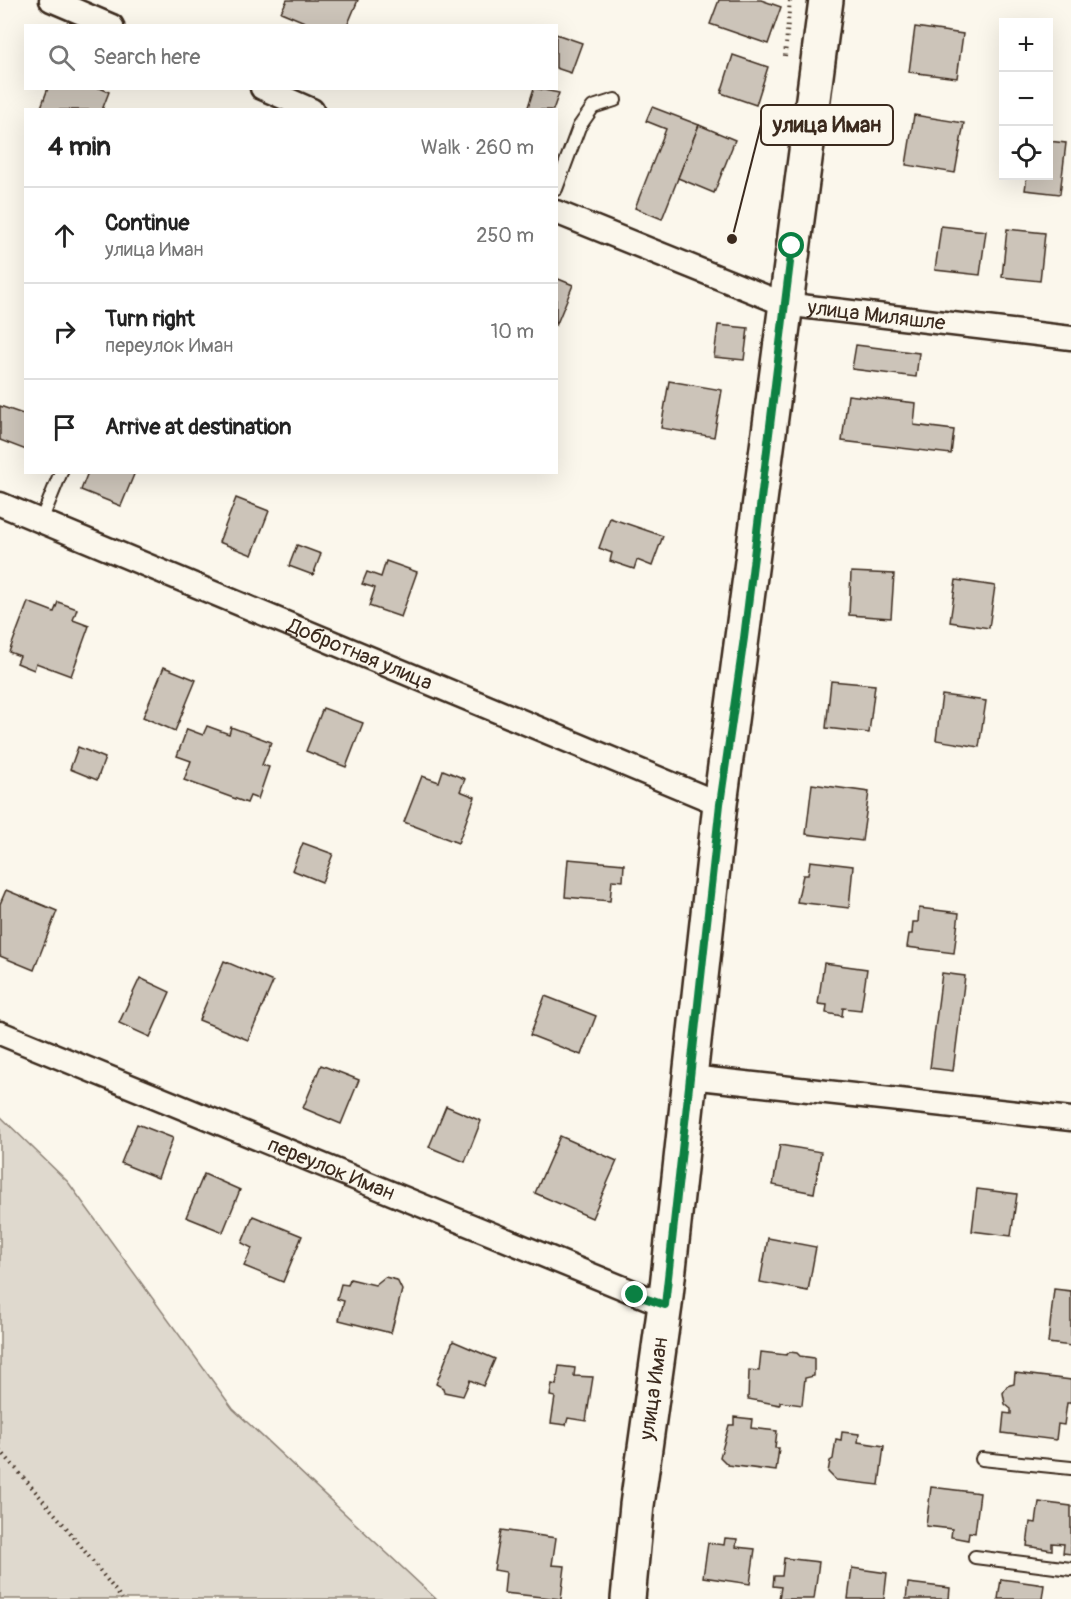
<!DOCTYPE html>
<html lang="en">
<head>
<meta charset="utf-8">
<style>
	body { margin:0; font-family:Pangolin,sans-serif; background:#f6f6f6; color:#222 }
	.controls { position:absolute; right:18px; top:18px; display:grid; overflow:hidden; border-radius:0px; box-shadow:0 6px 24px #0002 }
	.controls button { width:54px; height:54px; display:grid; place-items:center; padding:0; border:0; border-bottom:2px solid #e0e0e0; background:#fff; color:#222; font:30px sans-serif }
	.stop { position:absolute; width:18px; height:18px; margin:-14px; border:4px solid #0b8043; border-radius:50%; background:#fff }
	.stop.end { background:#0b8043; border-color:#fff; box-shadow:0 2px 6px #0008 }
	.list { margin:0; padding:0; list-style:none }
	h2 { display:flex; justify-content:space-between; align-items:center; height:78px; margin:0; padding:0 24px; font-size:26px }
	h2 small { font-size:20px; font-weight:400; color:#767676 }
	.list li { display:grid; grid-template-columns:39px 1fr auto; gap:18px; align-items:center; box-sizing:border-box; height:96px; padding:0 24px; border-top:2px solid #e0e0e0 }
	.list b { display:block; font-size:22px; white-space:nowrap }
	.list p { margin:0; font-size:20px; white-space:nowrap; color:#767676 }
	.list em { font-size:20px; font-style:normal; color:#767676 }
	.icon { flex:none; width:33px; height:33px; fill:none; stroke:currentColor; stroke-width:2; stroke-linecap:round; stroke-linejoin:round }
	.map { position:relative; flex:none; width:1071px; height:1599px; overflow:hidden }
	.search { position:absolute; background:#fff; box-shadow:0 6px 24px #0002; left:24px; top:24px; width:534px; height:66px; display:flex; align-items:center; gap:15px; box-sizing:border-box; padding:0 21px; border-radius:0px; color:#767676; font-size:22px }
	.panel { position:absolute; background:#fff; box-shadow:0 6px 24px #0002; left:24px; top:108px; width:534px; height:366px; border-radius:0px }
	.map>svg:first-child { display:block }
</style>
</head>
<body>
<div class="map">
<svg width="1071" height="1599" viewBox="0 0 1071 1599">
	<rect width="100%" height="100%" fill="#fbf7ec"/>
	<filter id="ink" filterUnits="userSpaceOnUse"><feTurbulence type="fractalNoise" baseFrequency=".0167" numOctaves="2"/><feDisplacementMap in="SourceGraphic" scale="12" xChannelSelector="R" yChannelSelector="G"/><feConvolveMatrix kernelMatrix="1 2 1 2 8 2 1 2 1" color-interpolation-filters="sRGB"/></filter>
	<g filter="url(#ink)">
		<path fill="#dfd9ce" stroke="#8d8276" stroke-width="1.5" d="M 0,1116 L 68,1182 L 233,1409 L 436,1599 L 0,1599 Z"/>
		<g fill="#ccc4b9" stroke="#3b2a1e" stroke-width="1.5">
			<path d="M 287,0 L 358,0 L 347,26 L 314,26 L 281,12 Z"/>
			<path d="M 719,0 L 761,0 L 781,7 L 768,44 L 710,24 Z"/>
			<path d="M 915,27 L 963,34 L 957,78 L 909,72 Z"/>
			<path d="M 556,34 L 582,43 L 571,73 L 556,68 Z"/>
			<path d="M 733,55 L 768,67 L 756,105 L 721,93 Z"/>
			<path d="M 48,88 L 100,88 L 109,92 L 102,110 L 40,110 Z"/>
			<path d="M 534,88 L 559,93 L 553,110 L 527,110 Z"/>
			<path d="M 652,107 L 699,125 L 662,219 L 635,208 L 666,129 L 646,121 Z"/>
			<path d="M 914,115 L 964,123 L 955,173 L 906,165 Z"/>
			<path d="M 699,125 L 735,140 L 714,193 L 678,178 Z"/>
			<path d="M 1048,141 L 1066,143 L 1060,194 L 1025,190 L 1027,176 L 1048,176 Z"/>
			<path d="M 941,226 L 986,231 L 980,275 L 935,270 Z"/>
			<path d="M 1007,229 L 1045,233 L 1040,281 L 1002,277 Z"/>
			<path d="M 556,278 L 573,285 L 556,326 Z"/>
			<path d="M 718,325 L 748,328 L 744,360 L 714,357 Z"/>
			<path d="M 856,345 L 919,353 L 916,377 L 852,369 Z"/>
			<path d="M 669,381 L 722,390 L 714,437 L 661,428 Z"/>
			<path d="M 848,395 L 916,403 L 914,425 L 954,430 L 951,454 L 842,441 Z"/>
			<path d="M 0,406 L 26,415 L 26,450 L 0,440 Z"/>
			<path d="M 88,472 L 135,472 L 121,506 L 81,490 Z"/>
			<path d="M 236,498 L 269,511 L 252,555 L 219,542 Z"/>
			<path d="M 610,518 L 663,536 L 652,566 L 637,560 L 634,569 L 610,561 L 612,553 L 599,548 Z"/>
			<path d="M 297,545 L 321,554 L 313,575 L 289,566 Z"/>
			<path d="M 386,561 L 417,572 L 401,617 L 369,606 L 375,588 L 362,584 L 367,572 L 381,577 Z"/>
			<path d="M 851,572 L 894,574 L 891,618 L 849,615 Z"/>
			<path d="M 956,580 L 995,586 L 989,628 L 950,622 Z"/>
			<path d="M 28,602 L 54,612 L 58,602 L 77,609 L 73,620 L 89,626 L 71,676 L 36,663 L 34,670 L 17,663 L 20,656 L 9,652 Z"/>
			<path d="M 164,667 L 196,680 L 175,731 L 143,717 Z"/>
			<path d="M 831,681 L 875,685 L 869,733 L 826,728 Z"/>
			<path d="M 942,695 L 986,701 L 979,747 L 936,740 Z"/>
			<path d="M 323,708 L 363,723 L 346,767 L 306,751 Z"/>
			<path d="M 207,726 L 229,734 L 231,727 L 271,742 L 262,765 L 269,767 L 258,799 L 250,796 L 247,803 L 184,780 L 191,761 L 177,756 L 187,729 L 203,735 Z"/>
			<path d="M 78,747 L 105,758 L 97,780 L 70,769 Z"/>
			<path d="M 443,770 L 465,779 L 460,791 L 475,797 L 458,843 L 404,822 L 422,776 L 439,782 Z"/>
			<path d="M 812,784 L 869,792 L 862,841 L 806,834 Z"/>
			<path d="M 303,843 L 333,854 L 322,882 L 292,870 Z"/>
			<path d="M 568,859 L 624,864 L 623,881 L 612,880 L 610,901 L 565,897 Z"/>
			<path d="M 810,861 L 853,866 L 849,908 L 797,902 L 803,875 L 808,875 Z"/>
			<path d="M 6,890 L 57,911 L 34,970 L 0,956 L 0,904 Z"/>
			<path d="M 919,908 L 959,913 L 954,953 L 907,947 L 909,934 L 912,934 L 913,922 L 918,922 Z"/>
			<path d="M 224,961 L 273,982 L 248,1040 L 199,1020 Z"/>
			<path d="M 824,963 L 867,969 L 861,1010 L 843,1008 L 842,1016 L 826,1013 L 827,1005 L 818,1004 Z"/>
			<path d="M 942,973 L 965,976 L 953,1071 L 930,1068 Z"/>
			<path d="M 140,978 L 170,992 L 150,1037 L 119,1023 Z"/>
			<path d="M 545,996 L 596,1016 L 581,1055 L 530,1035 Z"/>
			<path d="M 321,1065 L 359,1080 L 341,1124 L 303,1108 Z"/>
			<path d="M 446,1106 L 481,1121 L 465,1162 L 429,1147 Z"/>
			<path d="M 137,1124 L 173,1138 L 158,1178 L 121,1163 Z"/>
			<path d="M 560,1136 L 617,1161 L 592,1218 L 535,1193 Z"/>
			<path d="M 780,1145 L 821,1152 L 814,1193 L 773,1185 Z"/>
			<path d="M 204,1174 L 240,1190 L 223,1232 L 186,1217 Z"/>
			<path d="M 977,1189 L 1017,1194 L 1011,1236 L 972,1231 Z"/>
			<path d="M 253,1216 L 302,1236 L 283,1282 L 244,1266 L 252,1248 L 242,1243 Z"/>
			<path d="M 768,1238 L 816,1247 L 808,1291 L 760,1282 Z"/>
			<path d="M 385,1277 L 397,1280 L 402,1290 L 391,1333 L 339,1320 L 344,1301 L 337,1299 L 341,1284 L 348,1285 L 350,1279 L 375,1285 Z"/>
			<path d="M 1054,1289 L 1071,1291 L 1071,1346 L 1048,1343 Z"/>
			<path d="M 453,1341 L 495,1359 L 483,1386 L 470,1380 L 463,1396 L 444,1392 L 443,1388 L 436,1384 Z"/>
			<path d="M 761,1352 L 786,1355 L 790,1352 L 797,1353 L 800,1356 L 814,1358 L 814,1376 L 805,1378 L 802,1405 L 780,1402 L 780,1405 L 748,1399 L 749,1370 L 759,1371 Z"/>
			<path d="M 559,1366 L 575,1368 L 574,1376 L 593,1377 L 586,1421 L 568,1418 L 566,1425 L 551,1423 L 555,1397 L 550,1396 L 552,1384 L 556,1385 Z"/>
			<path d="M 1015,1373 L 1071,1380 L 1071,1403 L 1067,1403 L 1064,1425 L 1058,1424 L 1056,1440 L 1002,1433 L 1004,1413 L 1011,1414 L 1011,1409 L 1005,1404 L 1003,1393 L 1007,1386 L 1014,1384 Z"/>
			<path d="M 734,1417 L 752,1419 L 751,1428 L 777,1431 L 775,1448 L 779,1448 L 776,1471 L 728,1465 L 720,1457 L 729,1425 L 734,1425 Z"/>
			<path d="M 842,1432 L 859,1434 L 858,1442 L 884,1446 L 879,1485 L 836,1480 L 828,1472 L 830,1461 L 833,1459 L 836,1439 L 841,1440 Z"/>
			<path d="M 931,1487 L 980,1493 L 975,1533 L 969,1532 L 968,1540 L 951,1537 L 952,1529 L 926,1526 Z"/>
			<path d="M 1039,1502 L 1071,1506 L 1071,1554 L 1063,1553 L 1064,1544 L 1052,1543 L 1052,1550 L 1027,1546 L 1030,1522 L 1036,1523 Z"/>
			<path d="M 501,1530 L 556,1538 L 552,1565 L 565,1566 L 561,1599 L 504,1593 L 506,1572 L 494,1570 Z"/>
			<path d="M 725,1538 L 737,1539 L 736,1547 L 755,1549 L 750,1584 L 703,1577 L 708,1543 L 724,1545 Z"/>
			<path d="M 784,1558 L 819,1562 L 814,1599 L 779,1599 L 781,1587 L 773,1586 L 774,1576 L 782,1576 Z"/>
			<path d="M 852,1568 L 887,1573 L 884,1599 L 848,1599 Z"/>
			<path d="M 1001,1579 L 1044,1585 L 1042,1599 L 998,1599 Z"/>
			<path d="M 908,1583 L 950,1588 L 949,1599 L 906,1599 Z"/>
		</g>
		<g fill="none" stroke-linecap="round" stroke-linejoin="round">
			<defs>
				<g id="lane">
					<path d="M 556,189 L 579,127 L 593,107 L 615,100"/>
					<path d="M 41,521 L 61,472"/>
					<path d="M 982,1459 L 1071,1468"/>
					<path d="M 975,1557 L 1071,1569"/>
				</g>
				<g id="street">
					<path d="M 51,0 L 112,26"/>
					<path d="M 262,88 L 312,110"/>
					<path id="s1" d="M 556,212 L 784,304 L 1071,338"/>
					<path id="s2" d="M 0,504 L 720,804"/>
					<path id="s3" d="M 0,1033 L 665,1305"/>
					<path d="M 690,1077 L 1071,1119"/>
				</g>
				<g id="secondary">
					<path id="s4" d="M 628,1599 L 637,1505 L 665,1305 L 720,804 L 826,0"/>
				</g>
			</defs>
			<use href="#lane" stroke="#3b2a1e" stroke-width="16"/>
			<use href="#street" stroke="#3b2a1e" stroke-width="27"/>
			<use href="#secondary" stroke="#3b2a1e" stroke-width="38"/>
			<g stroke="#3b2a1e" stroke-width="4" stroke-dasharray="1.5 4.5" stroke-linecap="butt">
				<path d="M 785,56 L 790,0"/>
				<path d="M 0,1450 L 65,1526 L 122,1599"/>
			</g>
			<use href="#lane" stroke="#fbf7ec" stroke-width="12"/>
			<use href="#street" stroke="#fbf7ec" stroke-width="22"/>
			<use href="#secondary" stroke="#fbf7ec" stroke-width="33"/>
		</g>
	</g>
	<g fill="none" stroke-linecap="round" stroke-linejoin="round" filter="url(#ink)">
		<path stroke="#0b8043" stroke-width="8" d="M 635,1295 L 665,1305 L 720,804 L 744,638 L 792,246"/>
	</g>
	<g text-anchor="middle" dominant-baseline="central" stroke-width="4.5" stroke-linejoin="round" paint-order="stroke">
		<g font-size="21" fill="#3b2a1e" stroke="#fbf7ec">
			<text stroke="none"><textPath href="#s1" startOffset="339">улица Миляшле</textPath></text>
			<text stroke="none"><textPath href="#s2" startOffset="390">Добротная улица</textPath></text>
			<text stroke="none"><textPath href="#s3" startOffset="358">переулок Иман</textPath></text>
			<text stroke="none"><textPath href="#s4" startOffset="212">улица Иман</textPath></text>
		</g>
	</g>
	<path fill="none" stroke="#3b2a1e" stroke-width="2" d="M732 239L761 125"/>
	<circle fill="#3b2a1e" stroke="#fbf7ec" stroke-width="2" cx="732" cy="239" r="6"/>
	<rect fill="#fbf7ec" stroke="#3b2a1e" stroke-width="2" x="761" y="105" width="132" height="40" rx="6"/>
	<g font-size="22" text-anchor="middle" font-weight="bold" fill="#3b2a1e">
		<text x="827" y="132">улица Иман</text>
	</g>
</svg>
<div class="controls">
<button>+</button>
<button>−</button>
<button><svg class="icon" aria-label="locate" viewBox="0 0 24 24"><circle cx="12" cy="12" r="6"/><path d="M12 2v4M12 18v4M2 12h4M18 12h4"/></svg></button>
</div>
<div class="stop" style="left:792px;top:246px"></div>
<div class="stop end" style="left:635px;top:1295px"></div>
<div class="search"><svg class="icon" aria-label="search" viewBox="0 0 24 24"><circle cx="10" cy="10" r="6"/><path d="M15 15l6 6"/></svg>Search here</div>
<section class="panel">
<h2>4 min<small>Walk · 260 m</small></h2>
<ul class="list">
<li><svg class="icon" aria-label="ahead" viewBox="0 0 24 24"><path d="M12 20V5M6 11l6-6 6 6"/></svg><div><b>Continue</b><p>улица Иман</p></div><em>250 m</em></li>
<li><svg class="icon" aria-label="right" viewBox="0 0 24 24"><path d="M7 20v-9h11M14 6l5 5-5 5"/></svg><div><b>Turn right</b><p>переулок Иман</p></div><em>10 m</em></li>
<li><svg class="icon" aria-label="arrive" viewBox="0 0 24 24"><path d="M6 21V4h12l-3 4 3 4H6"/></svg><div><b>Arrive at destination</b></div></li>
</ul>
</section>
</div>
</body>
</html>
